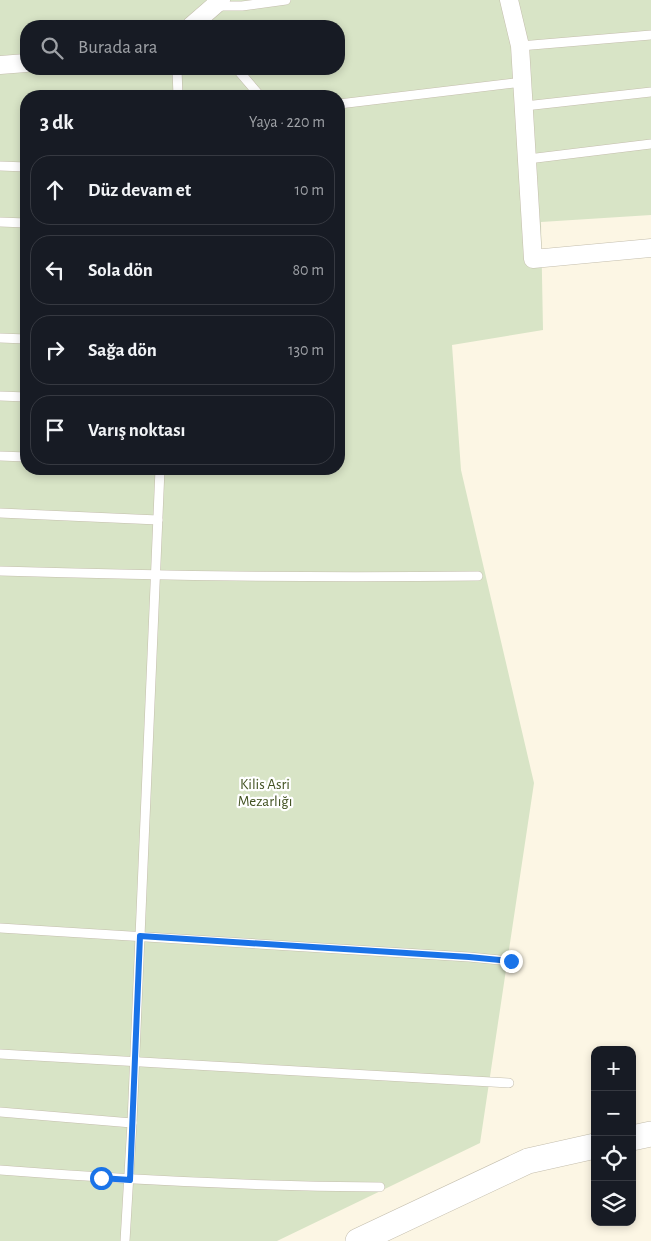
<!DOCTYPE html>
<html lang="tr">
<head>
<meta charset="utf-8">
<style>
	body { margin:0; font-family:"Alegreya Sans",sans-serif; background:#242831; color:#f1f3f6 }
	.controls { position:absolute; right:15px; bottom:15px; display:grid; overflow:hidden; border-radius:10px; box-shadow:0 2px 8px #0003 }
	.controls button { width:45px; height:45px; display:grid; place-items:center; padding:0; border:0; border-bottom:1px solid #363941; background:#171b24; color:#f1f3f6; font:25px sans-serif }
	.stop { position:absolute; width:15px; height:15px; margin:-11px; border:4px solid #1a73e8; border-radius:50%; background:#fff }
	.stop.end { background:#1a73e8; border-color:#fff; box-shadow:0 1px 5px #0008 }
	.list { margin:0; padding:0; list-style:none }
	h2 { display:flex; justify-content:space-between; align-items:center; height:65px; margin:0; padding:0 20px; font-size:21px }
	h2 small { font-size:16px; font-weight:400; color:#9ea1a6 }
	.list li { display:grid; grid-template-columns:32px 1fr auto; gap:15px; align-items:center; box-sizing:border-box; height:70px; margin:0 10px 10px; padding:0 10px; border:1px solid #363941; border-radius:20px }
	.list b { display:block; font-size:19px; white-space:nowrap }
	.list em { font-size:16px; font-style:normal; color:#9ea1a6 }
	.icon { flex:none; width:28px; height:28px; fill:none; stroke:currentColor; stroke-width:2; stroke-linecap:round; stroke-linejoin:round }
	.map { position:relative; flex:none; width:651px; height:1241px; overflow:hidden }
	.search { position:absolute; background:#171b24; box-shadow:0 2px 8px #0003; left:20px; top:20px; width:325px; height:55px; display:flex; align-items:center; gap:12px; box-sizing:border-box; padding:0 18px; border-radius:20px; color:#9ea1a6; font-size:19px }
	.panel { position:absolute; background:#171b24; box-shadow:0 2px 8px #0003; left:20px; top:90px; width:325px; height:385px; border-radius:20px }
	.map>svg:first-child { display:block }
</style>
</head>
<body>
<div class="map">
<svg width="651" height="1241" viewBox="0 0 651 1241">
	<rect width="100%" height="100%" fill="#fcf6e4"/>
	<path fill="#d8e4c6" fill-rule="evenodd" d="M 0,0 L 651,0 L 651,215 L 541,222 L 543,330 L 452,345 L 461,470 L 534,783 L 480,1143 L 277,1241 L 0,1241 ZM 26,26 L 339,26 L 339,69 L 26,69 ZM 26,96 L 339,96 L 339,469 L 26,469 Z"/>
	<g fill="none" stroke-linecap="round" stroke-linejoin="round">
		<defs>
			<g id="lane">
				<path d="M 216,6 L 242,6 L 286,0"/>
				<path d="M 520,46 L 651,35"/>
				<path d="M 177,69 L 178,96"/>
				<path d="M 237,69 L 260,96"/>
				<path d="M 339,104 L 523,82"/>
				<path d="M 525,106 L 651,92"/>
				<path d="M 528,159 L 651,144"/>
				<path d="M 0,166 L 26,167"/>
				<path d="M 0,222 L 26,223"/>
				<path d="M 0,338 L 26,339"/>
				<path d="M 0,396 L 26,397"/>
				<path d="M 0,456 L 26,457"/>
				<path d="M 0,513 L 158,520"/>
				<path d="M 0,571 C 160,576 319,578 478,576"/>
				<path d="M 0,928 L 469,957 L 511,961"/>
				<path d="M 0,1054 L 509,1083"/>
				<path d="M 0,1112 L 132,1123"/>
				<path d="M 0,1170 C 127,1180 253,1186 380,1187"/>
				<path d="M 125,1241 L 132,1123 L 160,469"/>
			</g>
			<g id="street">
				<path d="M 509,0 L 520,46 L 533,259 L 651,248"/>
				<path d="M 191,26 L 221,0"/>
				<path d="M 0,65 L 26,63"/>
			</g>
			<g id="secondary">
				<path d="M 632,1138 L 651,1134"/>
				<path d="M 358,1241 L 528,1161 L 595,1146"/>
			</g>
		</defs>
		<use href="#lane" stroke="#c4bead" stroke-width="10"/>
		<use href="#street" stroke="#c4bead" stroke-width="19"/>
		<use href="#secondary" stroke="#c4bead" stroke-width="26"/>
		<use href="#lane" stroke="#fff" stroke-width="9"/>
		<use href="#street" stroke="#fff" stroke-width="18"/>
		<use href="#secondary" stroke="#fff" stroke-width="25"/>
	</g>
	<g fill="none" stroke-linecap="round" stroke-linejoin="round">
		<path stroke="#1a73e8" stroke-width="6" d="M 101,1178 L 130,1180 L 140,936 L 469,957 L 511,961"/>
	</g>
	<g text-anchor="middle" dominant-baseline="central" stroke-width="4.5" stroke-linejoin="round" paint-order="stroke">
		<g font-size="15" fill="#425222" stroke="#fff">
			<text x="265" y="784">Kilis Asri<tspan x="265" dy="17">Mezarlığı</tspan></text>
		</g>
	</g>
</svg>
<div class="controls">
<button>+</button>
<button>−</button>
<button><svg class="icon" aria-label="locate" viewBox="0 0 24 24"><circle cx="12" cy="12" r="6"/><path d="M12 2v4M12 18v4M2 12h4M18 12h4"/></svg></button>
<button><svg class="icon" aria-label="layers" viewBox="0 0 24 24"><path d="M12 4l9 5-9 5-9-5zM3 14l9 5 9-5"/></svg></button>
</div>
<div class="stop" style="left:101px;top:1178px"></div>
<div class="stop end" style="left:511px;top:961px"></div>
<div class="search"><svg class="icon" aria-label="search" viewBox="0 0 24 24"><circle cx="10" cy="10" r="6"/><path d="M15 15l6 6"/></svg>Burada ara</div>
<section class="panel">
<h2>3 dk<small>Yaya · 220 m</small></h2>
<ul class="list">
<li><svg class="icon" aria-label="ahead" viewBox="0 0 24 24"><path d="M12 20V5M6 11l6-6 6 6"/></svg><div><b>Düz devam et</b></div><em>10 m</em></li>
<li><svg class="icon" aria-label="left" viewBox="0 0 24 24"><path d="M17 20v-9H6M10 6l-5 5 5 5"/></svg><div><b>Sola dön</b></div><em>80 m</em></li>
<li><svg class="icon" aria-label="right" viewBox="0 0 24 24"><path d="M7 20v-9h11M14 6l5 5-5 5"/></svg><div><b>Sağa dön</b></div><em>130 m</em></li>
<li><svg class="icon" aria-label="arrive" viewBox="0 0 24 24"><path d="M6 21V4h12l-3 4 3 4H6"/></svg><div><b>Varış noktası</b></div></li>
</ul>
</section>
</div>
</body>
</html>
